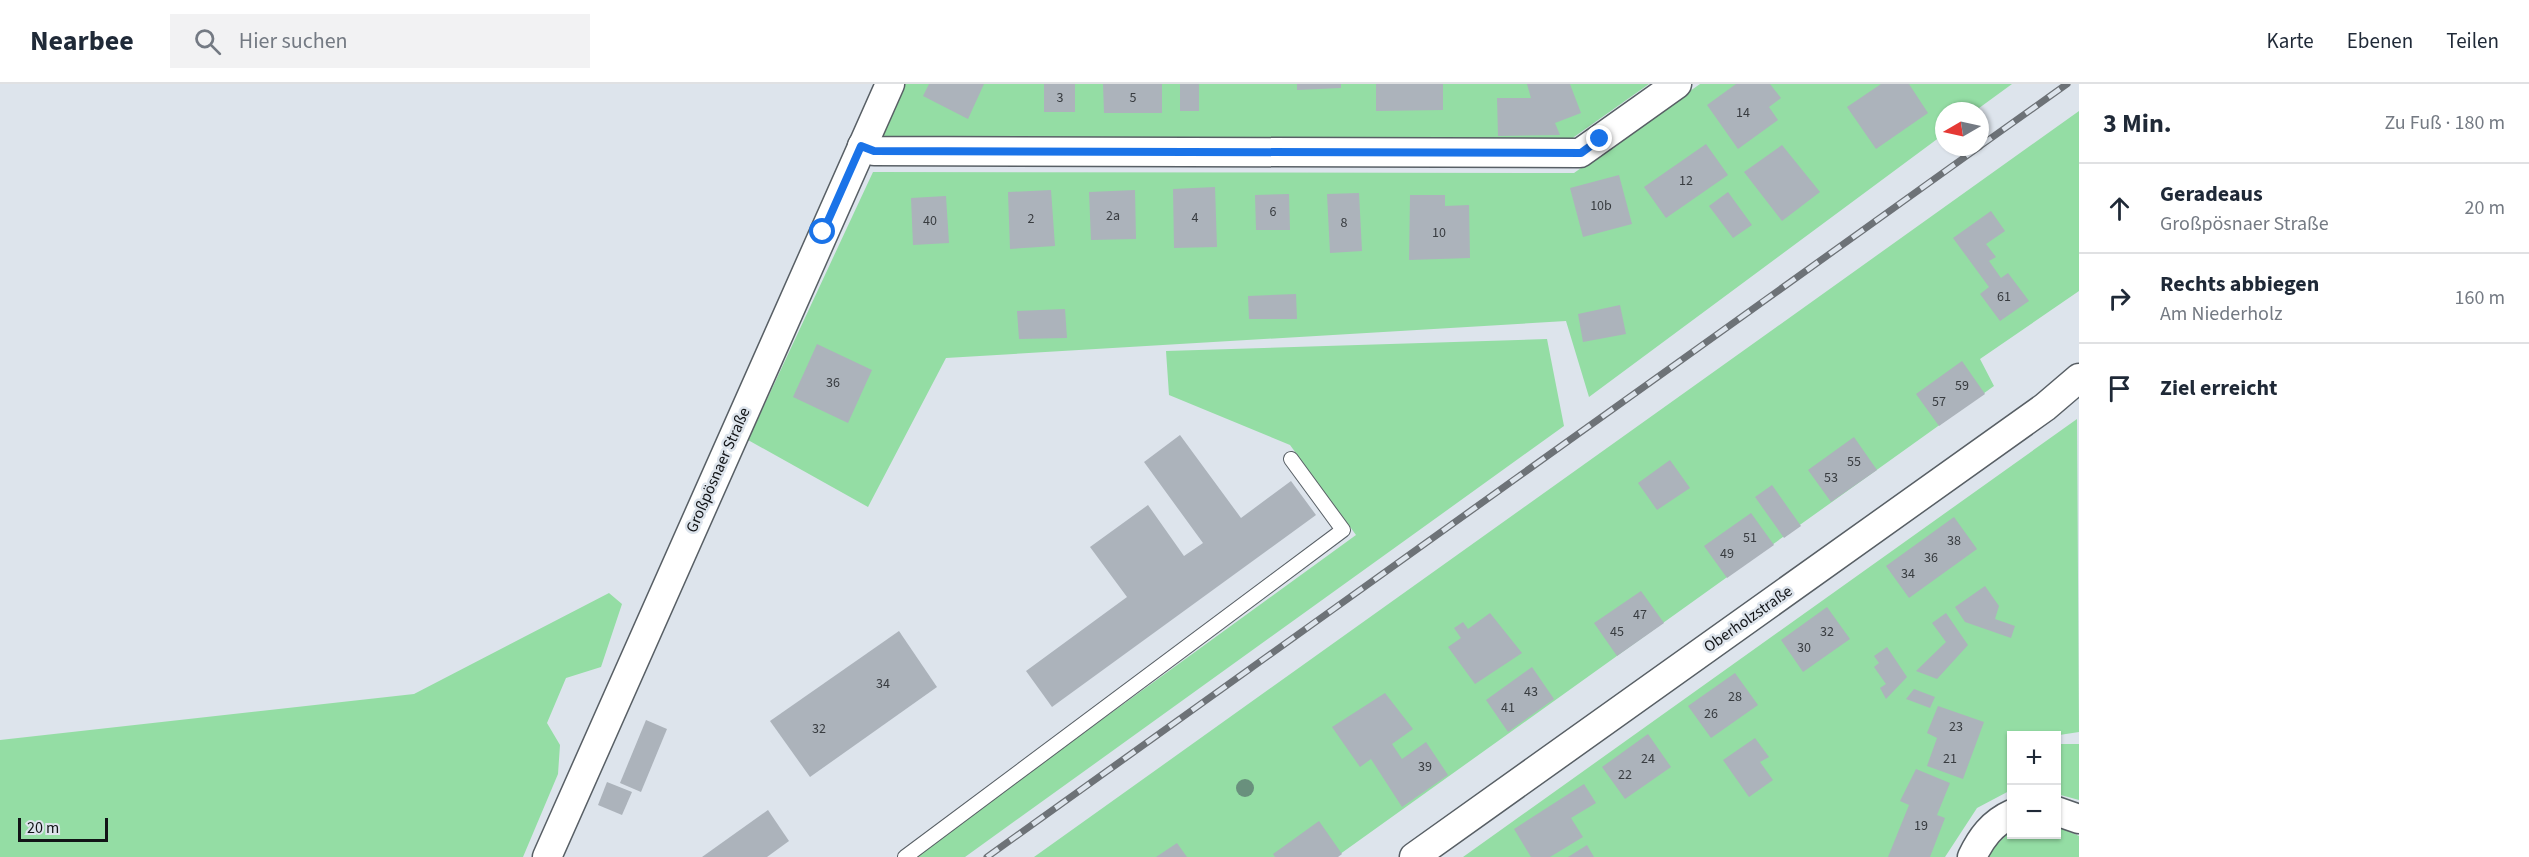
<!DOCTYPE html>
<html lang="de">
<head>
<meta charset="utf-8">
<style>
	body { margin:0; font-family:"Source Sans 3",sans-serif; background:#f2f2f3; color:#1f2937 }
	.controls { position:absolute; right:18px; bottom:18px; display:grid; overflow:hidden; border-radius:0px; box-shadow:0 2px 4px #0004 }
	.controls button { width:54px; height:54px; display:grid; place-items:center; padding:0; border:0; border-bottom:2px solid #e0e1e3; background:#fff; color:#1f2937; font:30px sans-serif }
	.compass { position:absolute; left:1935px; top:18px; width:54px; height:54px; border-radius:50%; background:#fff; box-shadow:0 2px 4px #0004; rotate:261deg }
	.scale { position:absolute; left:18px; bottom:15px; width:90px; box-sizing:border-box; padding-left:6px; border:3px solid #121417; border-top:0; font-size:16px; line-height:21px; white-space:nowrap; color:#121417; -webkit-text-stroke:4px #dde4ec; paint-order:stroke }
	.stop { position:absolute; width:18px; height:18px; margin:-14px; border:4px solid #1a73e8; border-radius:50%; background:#fff }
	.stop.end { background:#1a73e8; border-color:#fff; box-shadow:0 2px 6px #0008 }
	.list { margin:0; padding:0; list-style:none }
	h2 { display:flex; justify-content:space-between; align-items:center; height:78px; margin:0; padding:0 24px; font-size:26px }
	h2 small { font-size:20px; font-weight:400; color:#747a83 }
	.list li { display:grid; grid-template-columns:39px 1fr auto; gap:18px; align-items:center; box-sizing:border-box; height:90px; padding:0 24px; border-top:2px solid #e0e1e3 }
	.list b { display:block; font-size:22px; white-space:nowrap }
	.list p { margin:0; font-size:20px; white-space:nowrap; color:#747a83 }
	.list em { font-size:20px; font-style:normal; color:#747a83 }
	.icon { flex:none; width:33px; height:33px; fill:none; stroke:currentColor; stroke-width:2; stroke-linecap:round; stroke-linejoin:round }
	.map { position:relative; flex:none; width:2079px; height:773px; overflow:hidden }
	header { display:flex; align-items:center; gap:36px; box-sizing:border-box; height:84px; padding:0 30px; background:#fff; border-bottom:2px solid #e0e1e3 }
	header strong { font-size:28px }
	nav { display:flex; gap:33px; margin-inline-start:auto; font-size:21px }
	.search { width:420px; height:54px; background:#f2f2f3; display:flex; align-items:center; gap:15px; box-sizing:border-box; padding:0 21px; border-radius:0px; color:#747a83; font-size:22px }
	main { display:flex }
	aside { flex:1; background:#fff }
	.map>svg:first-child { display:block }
</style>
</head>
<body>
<header>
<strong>Nearbee</strong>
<div class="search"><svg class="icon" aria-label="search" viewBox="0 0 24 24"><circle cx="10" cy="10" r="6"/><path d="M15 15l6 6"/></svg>Hier suchen</div>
<nav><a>Karte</a><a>Ebenen</a><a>Teilen</a></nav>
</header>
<main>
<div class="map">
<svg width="2079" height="773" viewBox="0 0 2079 773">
	<rect width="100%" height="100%" fill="#dde4ec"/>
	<g fill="#94dda4">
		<path d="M 905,0 L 1649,0 L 1567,58 L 877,53 Z"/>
		<path d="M 1700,0 L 2012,0 L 1975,27 L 1944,27 L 1944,50 L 1589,313 L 1566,237 L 946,274 L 868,423 L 748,356 L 873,88 L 1574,89 Z"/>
		<path d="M 2079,27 L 2079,207 L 1980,275 L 1994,302 L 1336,773 L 1034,773 Z"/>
		<path d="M 1547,255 L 1564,342 L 965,773 L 913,773 L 1356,451 L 1290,361 L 1169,311 L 1166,267 Z"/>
		<path d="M 2077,335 L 2079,648 L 2053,652 L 2012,652 L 2011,706 L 1977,724 L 1945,773 L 1463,773 Z"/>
		<path d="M 609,509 L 622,520 L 601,583 L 566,594 L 547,639 L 560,661 L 558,690 L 523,773 L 0,773 L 0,656 L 414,610 Z"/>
		<path d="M 2057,660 L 2079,660 L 2079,716 L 2057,710 Z"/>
		<path d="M 2057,742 L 2079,752 L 2079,773 L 1987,773 L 1991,766 L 2011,747 L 2012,750 L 2056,750 Z"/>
	</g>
	<g fill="#acb3bb">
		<path d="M 929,0 L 984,0 L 968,35 L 923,12 Z"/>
		<rect x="1044" y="0" width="31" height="28"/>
		<path d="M 1103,0 L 1162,0 L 1162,29 L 1104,29 Z"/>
		<rect x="1180" y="0" width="19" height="27"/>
		<path d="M 1297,0 L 1341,0 L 1341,4 L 1297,6 Z"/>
		<path d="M 1376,0 L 1443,0 L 1443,26 L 1376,27 Z"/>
		<path d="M 1527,0 L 1570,0 L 1581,29 L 1555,39 L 1560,51 L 1498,52 L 1497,14 L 1531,14 Z"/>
		<path d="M 1736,0 L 1770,0 L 1781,14 L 1769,23 L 1778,36 L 1738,65 L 1707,21 Z"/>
		<path d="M 1881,0 L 1909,0 L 1928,29 L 1876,65 L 1847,23 Z"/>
		<path d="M 1706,60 L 1728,91 L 1666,134 L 1644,103 Z"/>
		<path d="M 1782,61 L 1820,108 L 1782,137 L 1744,88 Z"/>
		<path d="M 1619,91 L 1632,140 L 1583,153 L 1570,104 Z"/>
		<path d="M 1215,103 L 1217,163 L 1174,164 L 1173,105 Z"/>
		<path d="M 1051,106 L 1055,162 L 1010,165 L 1008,108 Z"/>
		<path d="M 1135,106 L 1136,155 L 1091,156 L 1089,108 Z"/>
		<path d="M 1728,108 L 1752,141 L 1733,154 L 1709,122 Z"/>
		<path d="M 1359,109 L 1362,167 L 1330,169 L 1327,110 Z"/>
		<path d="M 1289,110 L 1290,146 L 1256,146 L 1255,111 Z"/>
		<path d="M 1410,111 L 1445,111 L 1445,122 L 1469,121 L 1470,174 L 1409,176 Z"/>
		<path d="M 946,112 L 949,159 L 913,161 L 911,114 Z"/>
		<path d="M 1991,127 L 2005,147 L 1986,160 L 1996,173 L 1989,177 L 2001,194 L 2008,189 L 2029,217 L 2000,237 L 1980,210 L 1989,203 L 1953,154 Z"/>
		<path d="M 1296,210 L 1297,235 L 1249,235 L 1248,212 Z"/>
		<path d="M 1620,221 L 1626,250 L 1583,258 L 1578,230 Z"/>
		<path d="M 1065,225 L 1067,254 L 1019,255 L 1017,227 Z"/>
		<path d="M 817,260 L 872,286 L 848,339 L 793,313 Z"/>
		<path d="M 1962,277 L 1985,310 L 1939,342 L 1916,310 Z"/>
		<path d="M 1180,351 L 1241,434 L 1291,397 L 1316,431 L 1052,623 L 1026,587 L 1127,513 L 1090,463 L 1148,421 L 1184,472 L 1203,459 L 1144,378 Z"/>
		<path d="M 1854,353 L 1877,386 L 1831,418 L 1808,386 Z"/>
		<path d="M 1670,376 L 1690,404 L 1657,426 L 1638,399 Z"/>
		<path d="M 1772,401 L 1801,442 L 1784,454 L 1755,413 Z"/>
		<path d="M 1751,429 L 1774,461 L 1727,494 L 1704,462 Z"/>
		<path d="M 1954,433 L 1977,465 L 1909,514 L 1886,482 Z"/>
		<path d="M 1985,502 L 1999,522 L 1995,535 L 2015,542 L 2011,554 L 1965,538 L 1955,523 Z"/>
		<path d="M 1641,507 L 1664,539 L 1617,572 L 1594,539 Z"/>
		<path d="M 1827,523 L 1850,555 L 1803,588 L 1781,556 Z"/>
		<path d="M 1490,529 L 1522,569 L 1475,600 L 1448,563 L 1461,554 L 1454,544 L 1463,538 L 1468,545 Z"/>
		<path d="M 1946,529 L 1968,561 L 1937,595 L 1916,587 L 1946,558 L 1932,539 Z"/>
		<path d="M 899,547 L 937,603 L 810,693 L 770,637 Z"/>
		<path d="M 1887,563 L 1907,593 L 1886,615 L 1880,604 L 1886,600 L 1874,583 L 1879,579 L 1874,572 Z"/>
		<path d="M 1532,583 L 1554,615 L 1508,648 L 1486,616 Z"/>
		<path d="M 1735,589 L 1758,621 L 1711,654 L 1688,622 Z"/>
		<path d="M 1914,605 L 1935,613 L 1930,624 L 1906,615 Z"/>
		<path d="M 1385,609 L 1413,645 L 1392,660 L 1402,675 L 1426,658 L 1448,691 L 1402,723 L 1371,675 L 1360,683 L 1332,643 Z"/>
		<path d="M 1938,622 L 1984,638 L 1963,695 L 1927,682 L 1937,654 L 1927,649 Z"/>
		<path d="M 646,636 L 667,645 L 641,708 L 620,699 Z"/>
		<path d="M 1648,650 L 1671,683 L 1625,715 L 1602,683 Z"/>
		<path d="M 1755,654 L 1769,673 L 1760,678 L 1773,696 L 1749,713 L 1723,676 Z"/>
		<path d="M 1916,685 L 1950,699 L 1937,731 L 1945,734 L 1930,773 L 1888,773 L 1909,721 L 1900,717 Z"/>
		<path d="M 607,698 L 632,708 L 622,731 L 598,721 Z"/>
		<path d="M 1584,700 L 1596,719 L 1571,734 L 1583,753 L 1550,773 L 1531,773 L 1514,745 Z"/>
		<path d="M 768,726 L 789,757 L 767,773 L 702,773 Z"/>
		<path d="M 1319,737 L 1342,770 L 1338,773 L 1275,773 L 1273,770 Z"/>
		<path d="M 1177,759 L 1187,773 L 1156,773 Z"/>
		<path d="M 1587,761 L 1594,773 L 1568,773 Z"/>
	</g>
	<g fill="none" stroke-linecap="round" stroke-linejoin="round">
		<defs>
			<path id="service" d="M 905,773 L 1343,446 L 1291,375"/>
			<g id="minor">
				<path d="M 862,62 L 874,67 L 1580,69 L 1677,0"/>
				<path d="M 2056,727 L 2079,735"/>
				<path d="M 547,773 L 890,0"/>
				<path d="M 1414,773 L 2045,323 L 2079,294"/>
				<path d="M 1972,773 C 1981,754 1992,739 2012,730"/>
			</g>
		</defs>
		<use href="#service" stroke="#585f65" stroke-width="16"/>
		<use href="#minor" stroke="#585f65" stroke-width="31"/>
		<use href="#service" stroke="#fff" stroke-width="14"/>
		<use href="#minor" stroke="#fff" stroke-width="28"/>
		<defs>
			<g id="rail">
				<path d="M 1980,62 L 2067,0"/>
				<path d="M 987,773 L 1979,63"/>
			</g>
		</defs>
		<use href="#rail" stroke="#6d7277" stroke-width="7"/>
		<use href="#rail" stroke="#dde4ec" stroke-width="4.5" stroke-dasharray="14" stroke-linecap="butt"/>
	</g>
	<circle fill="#69907d" cx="1245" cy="704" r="9"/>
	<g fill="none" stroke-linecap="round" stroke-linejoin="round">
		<path stroke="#1a73e8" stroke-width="8" d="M 823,148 L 861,62 L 874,67 L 1581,69 L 1600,55"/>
	</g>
	<g text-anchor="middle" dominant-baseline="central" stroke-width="5" stroke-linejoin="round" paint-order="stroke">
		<g font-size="14" fill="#383c40">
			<text x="1060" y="14">3</text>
			<text x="1133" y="14">5</text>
			<text x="1743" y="29">14</text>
			<text x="1686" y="97">12</text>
			<text x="1601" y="122">10b</text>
			<text x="1273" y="128">6</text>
			<text x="1113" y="132">2a</text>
			<text x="1195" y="134">4</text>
			<text x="1031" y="135">2</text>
			<text x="930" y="137">40</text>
			<text x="1344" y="139">8</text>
			<text x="1439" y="149">10</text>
			<text x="2004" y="213">61</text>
			<text x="833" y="299">36</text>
			<text x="1962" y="302">59</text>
			<text x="1939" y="318">57</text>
			<text x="1854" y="378">55</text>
			<text x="1831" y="394">53</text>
			<text x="1750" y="454">51</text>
			<text x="1954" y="457">38</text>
			<text x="1727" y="470">49</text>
			<text x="1931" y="474">36</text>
			<text x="1908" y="490">34</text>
			<text x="1640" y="531">47</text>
			<text x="1617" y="548">45</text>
			<text x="1827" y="548">32</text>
			<text x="1804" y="564">30</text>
			<text x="883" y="600">34</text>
			<text x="1531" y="608">43</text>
			<text x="1735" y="613">28</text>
			<text x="1508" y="624">41</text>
			<text x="1711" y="630">26</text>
			<text x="1956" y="643">23</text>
			<text x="819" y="645">32</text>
			<text x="1648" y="675">24</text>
			<text x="1950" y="675">21</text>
			<text x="1425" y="683">39</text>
			<text x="1625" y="691">22</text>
			<text x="1921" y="742">19</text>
		</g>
		<g font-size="16" fill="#121417" stroke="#dde4ec">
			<text transform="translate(718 386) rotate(-66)">Großpösnaer Straße</text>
			<text transform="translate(1748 535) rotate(-35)">Oberholzstraße</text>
		</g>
	</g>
</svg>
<div class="controls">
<button>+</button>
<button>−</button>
</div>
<svg class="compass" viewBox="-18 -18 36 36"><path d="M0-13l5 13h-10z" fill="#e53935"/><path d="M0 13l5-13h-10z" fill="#747a83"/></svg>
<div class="scale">20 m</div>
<div class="stop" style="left:823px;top:148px"></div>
<div class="stop end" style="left:1600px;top:55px"></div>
</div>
<aside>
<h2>3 Min.<small>Zu Fuß · 180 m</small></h2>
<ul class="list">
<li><svg class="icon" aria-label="ahead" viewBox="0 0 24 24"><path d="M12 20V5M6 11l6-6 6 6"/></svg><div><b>Geradeaus</b><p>Großpösnaer Straße</p></div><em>20 m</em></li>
<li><svg class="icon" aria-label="right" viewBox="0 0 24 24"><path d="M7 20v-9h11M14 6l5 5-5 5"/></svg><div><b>Rechts abbiegen</b><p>Am Niederholz</p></div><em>160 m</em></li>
<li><svg class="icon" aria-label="arrive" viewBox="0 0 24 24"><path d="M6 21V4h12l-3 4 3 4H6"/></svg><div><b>Ziel erreicht</b></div></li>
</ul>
</aside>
</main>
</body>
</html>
